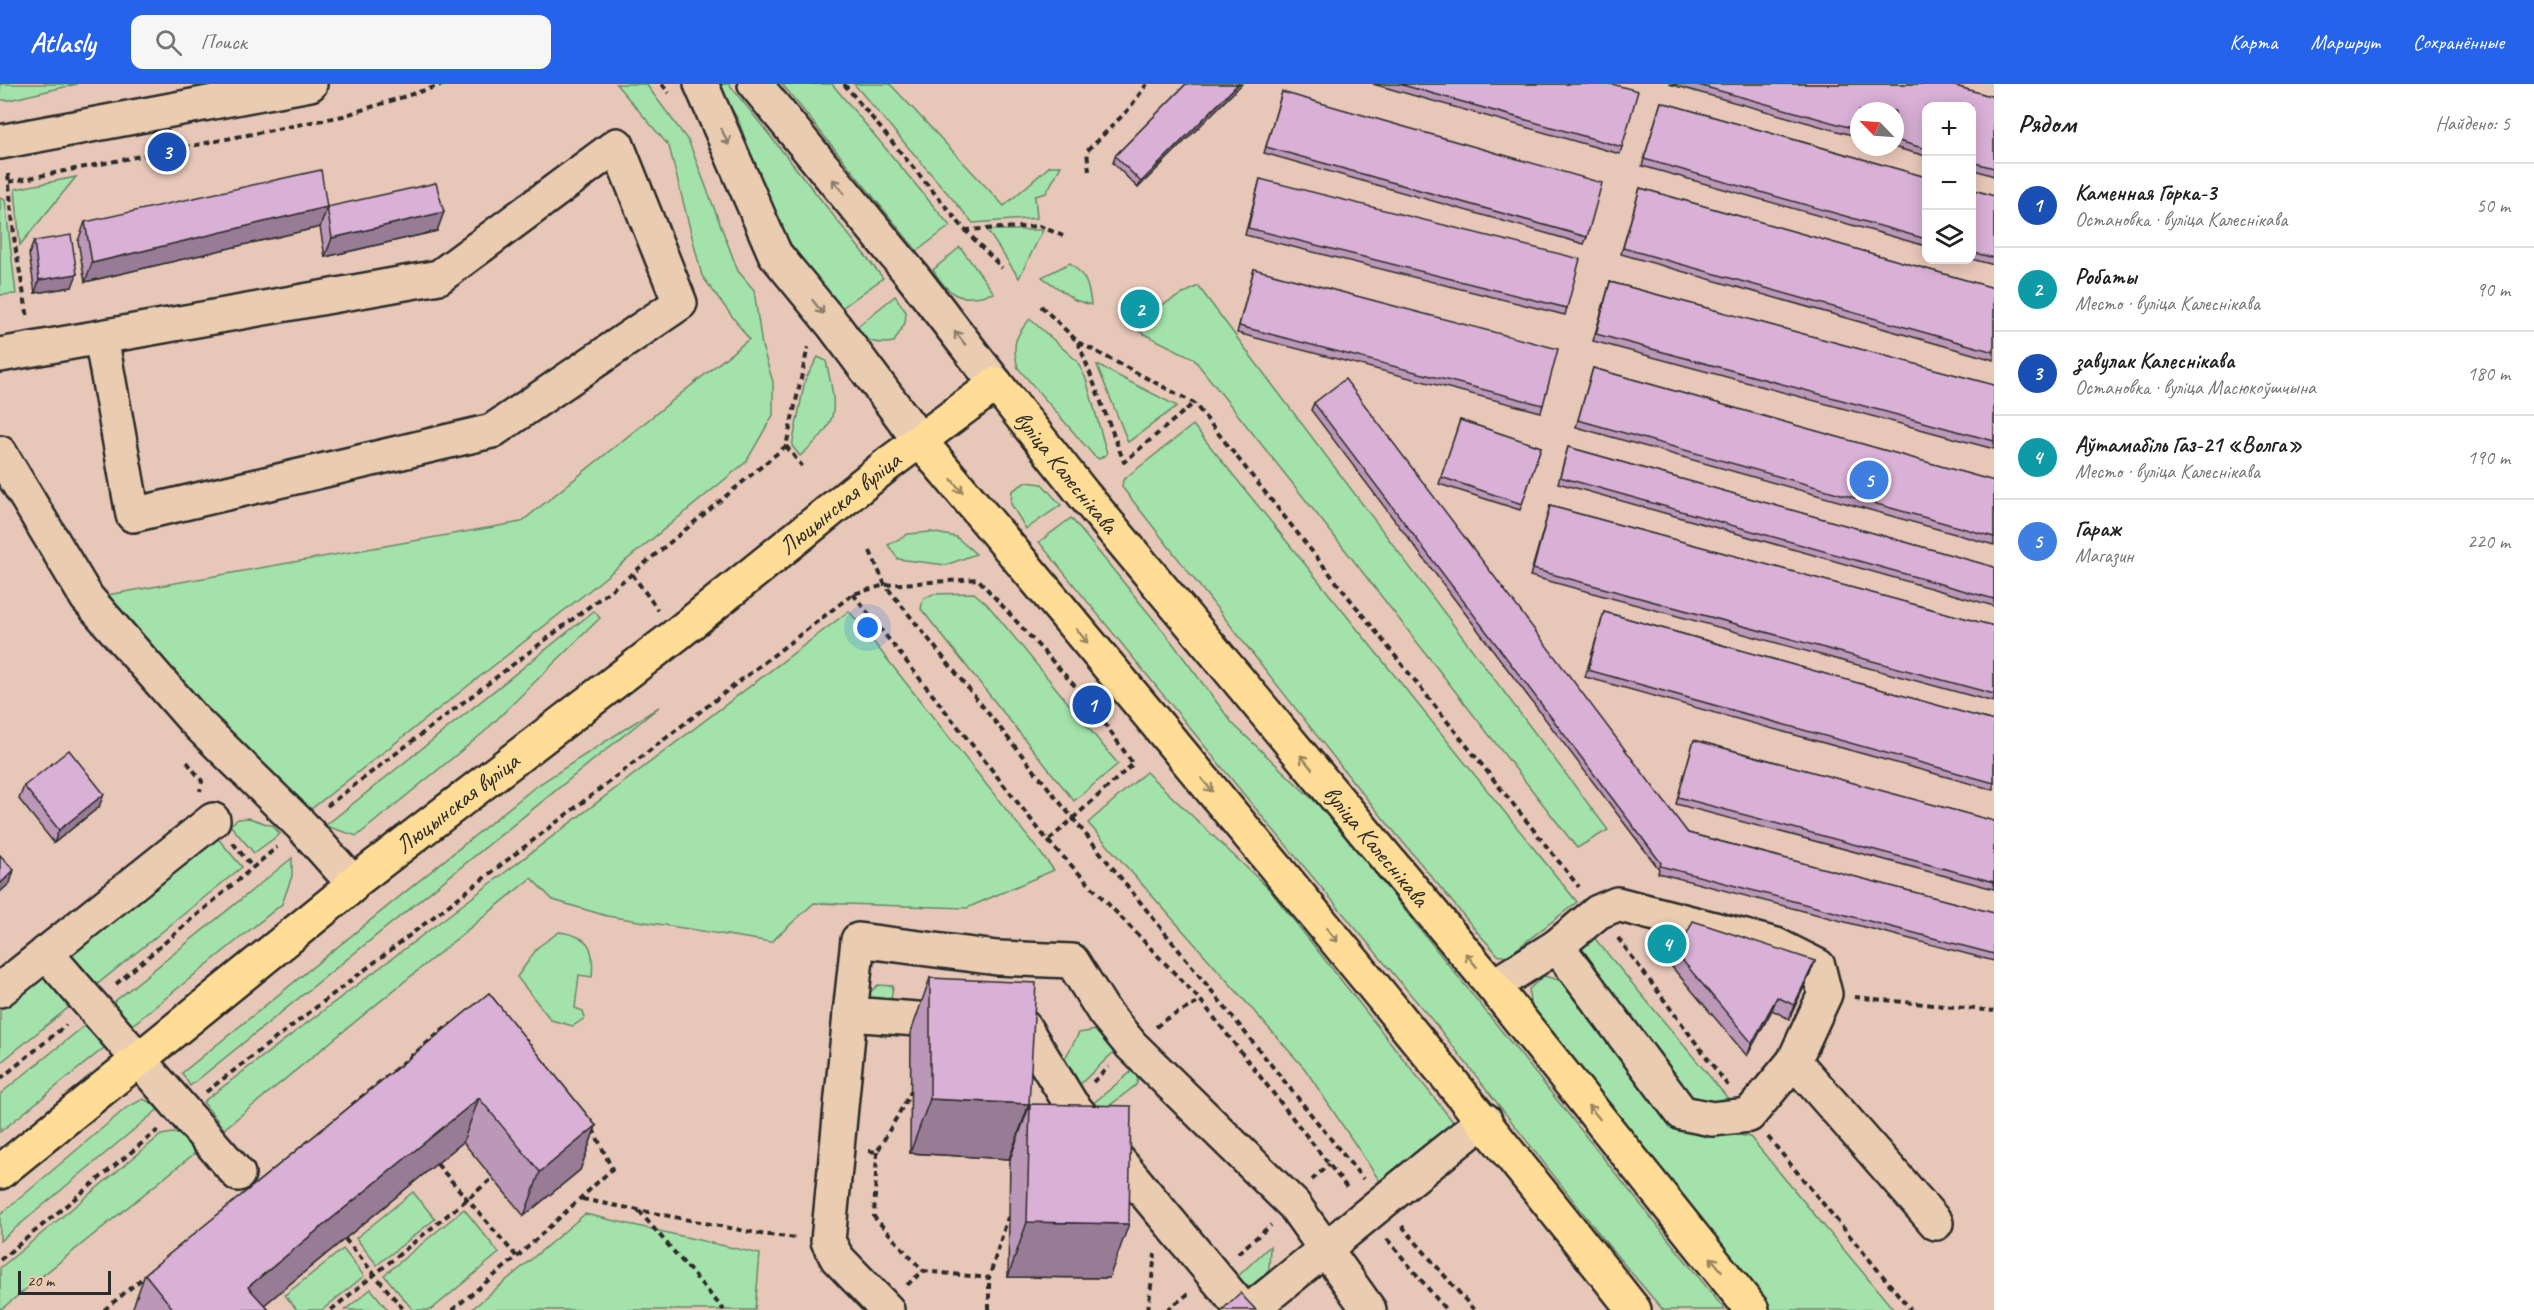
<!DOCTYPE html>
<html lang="ru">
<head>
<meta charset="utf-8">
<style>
	body { margin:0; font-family:Caveat,sans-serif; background:#f6f6f6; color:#222 }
	.controls { position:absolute; right:18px; top:18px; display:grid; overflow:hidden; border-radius:12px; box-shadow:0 3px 15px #0003 }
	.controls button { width:54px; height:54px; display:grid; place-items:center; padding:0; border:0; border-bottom:2px solid #e0e0e0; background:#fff; color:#222; font:30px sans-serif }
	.compass { position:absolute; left:1850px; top:18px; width:54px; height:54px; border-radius:50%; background:#fff; box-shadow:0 3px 15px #0003; rotate:295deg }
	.scale { position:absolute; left:18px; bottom:15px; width:93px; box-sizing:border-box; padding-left:6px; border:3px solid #2b2b2b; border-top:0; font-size:16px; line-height:21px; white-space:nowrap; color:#2b2b2b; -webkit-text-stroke:4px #eacdb1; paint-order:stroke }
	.you { position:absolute; left:868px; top:544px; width:21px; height:21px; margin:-15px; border:4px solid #fff; border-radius:50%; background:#1a73e8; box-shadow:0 0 0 9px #1a73e833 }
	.badge { display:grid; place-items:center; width:39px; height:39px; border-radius:50%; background:#2563eb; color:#fff; font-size:20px; font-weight:700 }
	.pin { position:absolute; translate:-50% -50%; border:3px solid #fff; box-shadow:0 2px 6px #0006 }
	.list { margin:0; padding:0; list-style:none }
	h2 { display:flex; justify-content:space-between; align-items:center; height:78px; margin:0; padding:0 24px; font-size:26px }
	h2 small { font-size:20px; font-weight:400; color:#767676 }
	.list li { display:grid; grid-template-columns:39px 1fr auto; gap:18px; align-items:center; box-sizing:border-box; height:84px; padding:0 24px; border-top:2px solid #e0e0e0 }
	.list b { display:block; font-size:22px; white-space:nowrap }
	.list p { margin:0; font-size:20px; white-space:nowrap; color:#767676 }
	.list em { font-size:20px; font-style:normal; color:#767676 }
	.icon { flex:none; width:33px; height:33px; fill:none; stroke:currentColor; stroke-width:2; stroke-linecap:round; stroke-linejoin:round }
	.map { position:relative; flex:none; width:1994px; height:1226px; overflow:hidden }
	header { display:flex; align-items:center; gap:36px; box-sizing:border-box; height:84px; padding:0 30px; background:#2563eb; color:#fff }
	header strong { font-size:28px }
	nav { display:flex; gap:33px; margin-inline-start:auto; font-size:21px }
	.search { width:420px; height:54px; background:#f6f6f6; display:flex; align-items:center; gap:15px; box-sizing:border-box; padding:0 21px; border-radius:12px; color:#767676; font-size:22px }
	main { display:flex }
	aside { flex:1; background:#fff }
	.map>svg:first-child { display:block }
</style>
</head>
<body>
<header>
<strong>Atlasly</strong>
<div class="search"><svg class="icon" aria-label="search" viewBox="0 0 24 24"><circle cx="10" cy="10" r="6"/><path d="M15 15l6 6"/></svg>Поиск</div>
<nav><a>Карта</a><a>Маршрут</a><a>Сохранённые</a></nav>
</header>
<main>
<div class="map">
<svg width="1994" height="1226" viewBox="0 0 1994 1226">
	<rect width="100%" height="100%" fill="#e7c7b8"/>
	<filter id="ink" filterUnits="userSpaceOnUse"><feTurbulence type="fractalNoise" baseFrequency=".0167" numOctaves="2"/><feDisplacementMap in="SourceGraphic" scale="12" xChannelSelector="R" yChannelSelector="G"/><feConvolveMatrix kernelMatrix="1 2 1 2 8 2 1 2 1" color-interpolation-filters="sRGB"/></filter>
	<g filter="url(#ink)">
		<g fill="#a3e2aa" stroke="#67866a" stroke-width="1.5">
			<path d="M 0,0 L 77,0 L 9,16 L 0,16 Z"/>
			<path d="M 616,0 L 646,0 L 689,58 L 738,187 L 754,206 L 762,262 L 773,298 L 773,331 L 746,378 L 585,510 L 306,729 L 96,513 L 521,438 L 749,255 L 702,192 L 669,62 Z"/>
			<path d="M 715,0 L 729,0 L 883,194 L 839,226 L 774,137 L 738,35 Z"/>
			<path d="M 782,0 L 832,0 L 950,142 L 917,167 Z"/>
			<path d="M 854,0 L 890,0 L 1004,122 L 1050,82 L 1061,82 L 1046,109 L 1035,112 L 1037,134 L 973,139 Z"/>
			<path d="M 76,93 L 20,161 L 15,105 Z"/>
			<path d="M 0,114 L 5,116 L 16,210 L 0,211 Z"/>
			<path d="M 1043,146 L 1019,194 L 987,146 Z"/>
			<path d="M 960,163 L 994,209 C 961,218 951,215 933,186 Z"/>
			<path d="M 1070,179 C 1086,192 1089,201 1091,221 L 1075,216 L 1042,193 Z"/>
			<path d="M 1198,202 L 1608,746 L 1577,764 L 1350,472 L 1193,274 L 1138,247 L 1156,224 Z"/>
			<path d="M 895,212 L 906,228 L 905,239 L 894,258 C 876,261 867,258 854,245 Z"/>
			<path d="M 1030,235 L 1077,277 L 1086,295 L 1107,370 L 1099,375 L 1094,372 L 1018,284 C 1012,261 1014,253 1030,235 Z"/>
			<path d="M 818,273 L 826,277 C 837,327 841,337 800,372 L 792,362 L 805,296 Z"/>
			<path d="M 1097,281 L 1177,322 L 1128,358 Z"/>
			<path d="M 1193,341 L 1577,818 L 1509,871 L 1499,872 L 1478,849 L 1354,699 L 1122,403 L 1123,396 Z"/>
			<path d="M 1026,398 L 1042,400 L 1061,421 L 1026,445 L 1011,420 L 1012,407 Z"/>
			<path d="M 1071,434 L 1168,553 L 1233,640 L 1327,729 L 1725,1226 L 1663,1226 L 1612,1166 L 1437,942 L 1251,719 L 1039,458 Z"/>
			<path d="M 931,448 L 956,453 L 976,470 L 946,481 L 898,475 L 888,461 L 908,450 Z"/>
			<path d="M 974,509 L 987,520 L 1118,680 L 1074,717 L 921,525 L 923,515 L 933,510 Z"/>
			<path d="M 594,527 L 600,534 L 483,649 L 357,752 L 325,742 Z"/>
			<path d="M 849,527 L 1054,786 L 967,824 L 814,819 L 771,858 L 607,832 L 553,816 L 531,794 L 224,1045 L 203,1018 Z"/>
			<path d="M 659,623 L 190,1002 L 182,989 L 535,703 Z"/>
			<path d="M 1146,688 L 1269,805 L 1454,1039 L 1381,1099 L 1305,985 L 1088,739 Z"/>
			<path d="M 249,734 L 273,742 L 280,750 L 254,769 L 230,741 L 238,735 Z"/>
			<path d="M 215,751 L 242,783 L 0,979 L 0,925 Z"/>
			<path d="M 292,774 L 292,792 L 282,820 L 0,1048 L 0,1010 Z"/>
			<path d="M 559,848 C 589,852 595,862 592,893 L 579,891 L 575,924 L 583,927 L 585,934 L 573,942 L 551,936 L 517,893 L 538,863 Z"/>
			<path d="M 1591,850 L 1731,1018 L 1705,1020 L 1684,1012 L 1573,863 Z"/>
			<path d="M 1544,892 L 1563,897 L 1672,1038 L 1694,1049 L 1716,1047 L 1750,1053 L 1894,1226 L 1769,1226 L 1530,923 L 1529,905 Z"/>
			<path d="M 878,901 L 893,902 L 886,953 L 872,948 L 868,910 Z"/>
			<path d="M 1097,946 L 1111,948 L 1119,963 L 1075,1005 L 1061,982 L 1079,949 Z"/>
			<path d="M 1137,983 L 1140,989 L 1136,1001 L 1100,1029 L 1090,1022 Z"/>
			<path d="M 143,1015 L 161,1023 L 0,1157 L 0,1131 L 126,1024 Z"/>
			<path d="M 173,1049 L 184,1051 L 195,1069 L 0,1226 L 0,1184 L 161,1051 Z"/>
			<path d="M 413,1108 L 435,1135 L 377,1181 L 356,1154 Z"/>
			<path d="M 464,1125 L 499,1169 L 431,1226 L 413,1226 L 384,1191 Z"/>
			<path d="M 585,1130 L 760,1170 L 755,1226 L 471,1226 Z"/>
			<path d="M 1270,1162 L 1269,1184 L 1262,1198 L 1249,1202 L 1235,1195 Z"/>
			<path d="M 343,1165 L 364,1192 L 322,1226 L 297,1226 L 285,1211 Z"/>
			<path d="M 371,1205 L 388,1226 L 345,1226 Z"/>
		</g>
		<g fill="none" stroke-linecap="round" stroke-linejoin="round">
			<defs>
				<g id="minor">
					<path d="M 701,0 L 775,170 L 834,242 L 920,357"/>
					<path d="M 755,0 L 910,189 L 996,300"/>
					<path d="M 0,58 L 310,0"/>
					<path d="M 0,271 L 50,262 L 439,193 L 617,61 L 680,219 L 492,347 L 133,431 L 101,253"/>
					<path d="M 0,369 L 87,514 L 193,635 L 302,742 L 353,799"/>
					<path d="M 1557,862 L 1598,828 L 1617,820 L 1776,861 L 1818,882 L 1825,910 L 1794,977"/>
					<path d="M 46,869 L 238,1090"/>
					<path d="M 1493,902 L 1557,862 L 1682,1029 L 1712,1035 L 1749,1031 L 1794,977 L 1936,1139"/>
					<path d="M 0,906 L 213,736"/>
					<path d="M 850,930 L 828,1157 L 837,1174 L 887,1226"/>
					<path d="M 1243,1226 L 1071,1020 L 1024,943 L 850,930 L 858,856 L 997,874 L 1072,877 L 1104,928 L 1131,961 L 1294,1121 L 1369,1226"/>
					<path d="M 1250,1226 C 1329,1163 1405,1098 1485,1036"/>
				</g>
				<g id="major">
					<path d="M 920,357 C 1161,644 1402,932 1634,1226"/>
					<path id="s1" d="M 0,1088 L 351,803 L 353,799 L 676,551 L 888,380 L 996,300 L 1084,411 L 1493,902 L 1752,1226"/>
				</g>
			</defs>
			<use href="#minor" stroke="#2b2b2b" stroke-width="38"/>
			<use href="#major" stroke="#2b2b2b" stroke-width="38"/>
			<g stroke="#2b2b2b" stroke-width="4" stroke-dasharray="6 4.5" stroke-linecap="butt">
				<path d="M 662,0 L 669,9"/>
				<path d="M 844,0 L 965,146 L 1002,184"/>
				<path d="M 1089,87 L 1087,67 L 1128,26 L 1147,0"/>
				<path d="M 8,90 L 15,161 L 28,234"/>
				<path d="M 9,98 L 343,32 L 444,0"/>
				<path d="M 965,146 L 1040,142 L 1063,152"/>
				<path d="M 1041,222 L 1078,258 L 1194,319 L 1579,803"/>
				<path d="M 1078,258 L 1124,378 L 1194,319"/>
				<path d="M 786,362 L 802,382"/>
				<path d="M 870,467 L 885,501 L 1363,1095"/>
				<path d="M 632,490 L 658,526"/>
				<path d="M 853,510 L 1048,757 L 1201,917 L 1349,1106"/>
				<path d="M 187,678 L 202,697 L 200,707"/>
				<path d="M 327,722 L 632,490 L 786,362 L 808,263"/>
				<path d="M 233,759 L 253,784"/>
				<path d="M 1618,854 L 1728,1002"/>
				<path d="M 116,900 L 277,763"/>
				<path d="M 1854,913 L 1994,927"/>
				<path d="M 1156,943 L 1166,935 L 1201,917"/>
				<path d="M 0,995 L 66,941"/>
				<path d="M 1093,998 L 1109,983"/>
				<path d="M 206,1008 L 853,510 L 885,501 L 978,495 L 1092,621 L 1133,680 L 1048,757"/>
				<path d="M 352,1021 L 449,941 L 454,940"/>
				<path d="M 1768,1053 L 1911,1226"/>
				<path d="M 869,1067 L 877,1068 L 911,1008"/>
				<path d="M 877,1068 L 874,1133 L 923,1187"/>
				<path d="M 437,1080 L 517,1173"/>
				<path d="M 1312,1096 L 1329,1080"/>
				<path d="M 582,1115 L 761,1150 L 797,1154"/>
				<path d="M 639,1127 L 724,1226"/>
				<path d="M 1402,1142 L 1474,1226"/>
				<path d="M 345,1155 L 404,1226"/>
				<path d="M 1387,1155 L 1446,1226"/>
				<path d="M 1238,1169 L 1271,1141"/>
				<path d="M 0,1176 L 158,1046"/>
				<path d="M 907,1201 L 923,1187 L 989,1194 L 1008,1133"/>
				<path d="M 104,1226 L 145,1192"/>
				<path d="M 331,1226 L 493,1094"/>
				<path d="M 452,1226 L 517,1173 L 612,1085 L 593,1045"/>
				<path d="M 989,1226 L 989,1194"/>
				<path d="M 1148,1226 L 1155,1170"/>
				<path d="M 1167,1226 L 1188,1210"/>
			</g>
			<use href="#minor" stroke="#eacdb1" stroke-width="33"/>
			<use href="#major" stroke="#ffdd96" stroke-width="33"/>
		</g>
		<g fill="#bb97b8" stroke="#2b2b2b" stroke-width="1.5">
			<path d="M 1186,0 L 1138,104 L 1113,79 L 1115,72 Z"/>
			<path d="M 1373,0 L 1612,0 L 1622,63 L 1620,70 Z"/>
			<path d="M 1669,0 L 1948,0 L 1994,13 L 1994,92 L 1971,85 L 1971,22 L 1926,22 L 1926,72 L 1893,63 L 1895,63 L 1895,27 L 1859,27 L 1859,53 Z"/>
			<path d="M 1282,8 L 1587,153 L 1584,160 L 1264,69 Z"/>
			<path d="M 1661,18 L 1926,93 L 1926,162 L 1642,82 Z"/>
			<path d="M 1260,95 L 1567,224 L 1565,231 L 1245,151 Z"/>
			<path d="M 1640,104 L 1994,204 L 1994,276 L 1621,170 Z"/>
			<path d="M 1971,105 L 1994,112 L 1994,181 L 1971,175 Z"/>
			<path d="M 327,123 L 437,147 L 325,173 L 320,143 Z"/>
			<path d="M 85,138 L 320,143 L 85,198 L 78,157 Z"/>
			<path d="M 34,157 L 72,203 L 35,209 L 29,170 Z"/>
			<path d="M 1254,185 L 1543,321 L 1541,328 L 1237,249 Z"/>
			<path d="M 1610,198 L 1994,301 L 1994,365 L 1593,257 Z"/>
			<path d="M 1593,284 L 1994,397 L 1994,461 L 1576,343 Z"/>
			<path d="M 1314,319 L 1688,749 L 1994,829 L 1994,877 L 1658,789 L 1659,785 L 1311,326 Z"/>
			<path d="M 1460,336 L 1541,363 L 1520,426 L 1439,400 Z"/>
			<path d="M 1568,363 L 1994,483 L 1994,522 L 1558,399 Z"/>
			<path d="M 1550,422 L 1994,542 L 1994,618 L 1530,492 Z"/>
			<path d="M 1604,528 L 1994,637 L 1994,706 L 1585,593 Z"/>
			<path d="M 1694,656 L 1994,737 L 1994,805 L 1676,720 Z"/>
			<path d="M 24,702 L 99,723 L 54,759 L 19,715 Z"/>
			<path d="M 1677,870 L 1815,877 L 1810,890 L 1789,935 L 1772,926 L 1747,972 L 1672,883 Z"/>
			<path d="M 930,894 L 1009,1075 L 910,1069 L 911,948 Z"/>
			<path d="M 489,909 L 596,1042 L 580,1086 L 524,1132 L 463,1058 L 264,1221 L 269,1226 L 132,1226 L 145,1190 Z"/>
			<path d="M 1030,1020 L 1109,1194 L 1008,1193 L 1010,1075 Z"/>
		</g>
		<g fill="#987b96" stroke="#2b2b2b" stroke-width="1.5">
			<path d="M 1238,0 L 1242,0 L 1138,104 L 1141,98 Z"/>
			<path d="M 327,123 L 320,143 L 85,198 L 92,179 Z"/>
			<path d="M 444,128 L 437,147 L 325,173 L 332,154 Z"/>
			<path d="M 77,190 L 72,203 L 35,209 L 39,196 Z"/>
			<path d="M 104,710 L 99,723 L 54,759 L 59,746 Z"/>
			<path d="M 14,786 L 10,799 L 0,808 L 0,800 Z"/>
			<path d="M 1815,877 L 1810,890 L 1789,935 L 1794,921 Z"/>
			<path d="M 1777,913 L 1772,926 L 1747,972 L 1752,959 Z"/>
			<path d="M 479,1014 L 463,1058 L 258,1226 L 248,1203 Z"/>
			<path d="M 930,1015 L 1029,1020 L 1009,1075 L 910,1069 Z"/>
			<path d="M 596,1042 L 580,1086 L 524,1132 L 540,1088 Z"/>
			<path d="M 1027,1138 L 1129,1140 L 1109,1194 L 1008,1193 Z"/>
		</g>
		<g fill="#d9b0d6" stroke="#2b2b2b" stroke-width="1.5">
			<path d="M 1186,0 L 1238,0 L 1141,98 L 1115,72 Z"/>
			<path d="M 1399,0 L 1612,0 L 1638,7 L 1622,63 Z"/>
			<path d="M 1695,0 L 1948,0 L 1994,13 L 1994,84 L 1971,78 L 1971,22 L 1926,22 L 1926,65 L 1895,56 L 1895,27 L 1859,27 L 1859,46 Z"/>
			<path d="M 1282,8 L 1602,99 L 1587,153 L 1266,63 Z"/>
			<path d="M 1661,18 L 1926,93 L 1926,155 L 1644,75 Z"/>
			<path d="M 321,86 L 327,123 L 92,179 L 85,138 Z"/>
			<path d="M 1260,95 L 1580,175 L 1567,224 L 1248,144 Z"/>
			<path d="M 436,99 L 444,128 L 332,154 L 327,123 Z"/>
			<path d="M 1640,104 L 1994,204 L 1994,268 L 1623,164 Z"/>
			<path d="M 1971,105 L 1994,112 L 1994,174 L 1971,168 Z"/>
			<path d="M 71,151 L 77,190 L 39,196 L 34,157 Z"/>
			<path d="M 1254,185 L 1558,265 L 1543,321 L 1239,242 Z"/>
			<path d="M 1610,198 L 1994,301 L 1994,357 L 1596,250 Z"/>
			<path d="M 1593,284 L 1994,397 L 1994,453 L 1578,336 Z"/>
			<path d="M 1345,295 L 1688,749 L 1994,829 L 1994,870 L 1660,782 L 1661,779 L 1314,319 Z"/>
			<path d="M 1460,336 L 1541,363 L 1522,420 L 1441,393 Z"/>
			<path d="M 1568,363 L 1994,483 L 1994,515 L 1560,393 Z"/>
			<path d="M 1550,422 L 1994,542 L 1994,610 L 1533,485 Z"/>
			<path d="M 1604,528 L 1994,637 L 1994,699 L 1588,586 Z"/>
			<path d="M 1694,656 L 1994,737 L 1994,798 L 1678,713 Z"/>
			<path d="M 69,666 L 104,710 L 59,746 L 24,702 Z"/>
			<path d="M 0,771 L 14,786 L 0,800 Z"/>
			<path d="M 1693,837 L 1815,877 L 1794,921 L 1777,913 L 1752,959 L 1677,870 Z"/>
			<path d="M 930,894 L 1036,899 L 1029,1020 L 930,1015 Z"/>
			<path d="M 489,909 L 596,1042 L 540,1088 L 479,1014 L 248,1203 L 269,1226 L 174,1226 L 145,1190 Z"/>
			<path d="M 1030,1020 L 1131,1022 L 1129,1140 L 1027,1138 Z"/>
			<path d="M 1240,1209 L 1256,1226 L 1222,1226 Z"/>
		</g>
		<defs><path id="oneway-shaft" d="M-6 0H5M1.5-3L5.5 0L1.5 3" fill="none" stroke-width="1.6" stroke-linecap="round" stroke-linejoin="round" transform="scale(1.5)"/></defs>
		<g stroke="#8a7c6e">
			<use href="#oneway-shaft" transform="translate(725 53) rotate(66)"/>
			<use href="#oneway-shaft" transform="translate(838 102) rotate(-129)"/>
			<use href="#oneway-shaft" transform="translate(818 223) rotate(51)"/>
			<use href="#oneway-shaft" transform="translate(960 254) rotate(-128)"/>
		</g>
		<g stroke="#958460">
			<use href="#oneway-shaft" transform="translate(957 402) rotate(50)"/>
			<use href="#oneway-shaft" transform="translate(1082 552) rotate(51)"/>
			<use href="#oneway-shaft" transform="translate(1306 678) rotate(-130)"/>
			<use href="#oneway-shaft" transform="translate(1207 701) rotate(50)"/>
			<use href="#oneway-shaft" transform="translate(1332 851) rotate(51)"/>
			<use href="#oneway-shaft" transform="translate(1471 876) rotate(-130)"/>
			<use href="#oneway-shaft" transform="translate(1594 1028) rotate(-129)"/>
			<use href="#oneway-shaft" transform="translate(1716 1180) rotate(-129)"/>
		</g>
	</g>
	<g text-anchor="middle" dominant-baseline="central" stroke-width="5" stroke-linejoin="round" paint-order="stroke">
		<g font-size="24" fill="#2b2b2b" stroke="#eacdb1">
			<text stroke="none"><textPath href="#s1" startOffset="1383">вуліца Калеснікава</textPath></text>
			<text stroke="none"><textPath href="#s1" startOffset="1074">Люцынская вуліца</textPath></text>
			<text stroke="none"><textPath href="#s1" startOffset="588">Люцынская вуліца</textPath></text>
			<text stroke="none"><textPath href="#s1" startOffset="1869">вуліца Калеснікава</textPath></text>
		</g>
	</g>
</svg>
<div class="controls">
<button>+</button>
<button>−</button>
<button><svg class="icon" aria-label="layers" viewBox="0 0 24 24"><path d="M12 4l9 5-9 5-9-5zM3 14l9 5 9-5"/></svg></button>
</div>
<svg class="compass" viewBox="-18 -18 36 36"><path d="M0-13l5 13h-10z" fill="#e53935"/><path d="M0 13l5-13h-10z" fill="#767676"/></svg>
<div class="scale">20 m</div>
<div class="you"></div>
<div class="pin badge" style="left:1092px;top:621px;background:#1a4fb4">1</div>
<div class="pin badge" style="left:1140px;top:225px;background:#0f9aa8">2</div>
<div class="pin badge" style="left:167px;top:68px;background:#1a4fb4">3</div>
<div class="pin badge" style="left:1667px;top:860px;background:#0f9aa8">4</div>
<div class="pin badge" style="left:1869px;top:396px;background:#3f7fe0">5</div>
</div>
<aside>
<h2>Рядом<small>Найдено: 5</small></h2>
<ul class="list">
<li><span class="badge" style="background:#1a4fb4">1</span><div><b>Каменная Горка-3</b><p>Остановка · вуліца Калеснікава</p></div><em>50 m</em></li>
<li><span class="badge" style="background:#0f9aa8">2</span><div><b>Робаты</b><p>Место · вуліца Калеснікава</p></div><em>90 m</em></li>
<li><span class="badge" style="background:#1a4fb4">3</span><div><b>завулак Калеснікава</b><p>Остановка · вуліца Масюкоўшчына</p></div><em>180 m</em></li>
<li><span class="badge" style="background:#0f9aa8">4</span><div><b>Аўтамабіль Газ-21 «Волга»</b><p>Место · вуліца Калеснікава</p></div><em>190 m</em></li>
<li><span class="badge" style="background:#3f7fe0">5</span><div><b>Гараж</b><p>Магазин</p></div><em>220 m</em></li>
</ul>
</aside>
</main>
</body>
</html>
